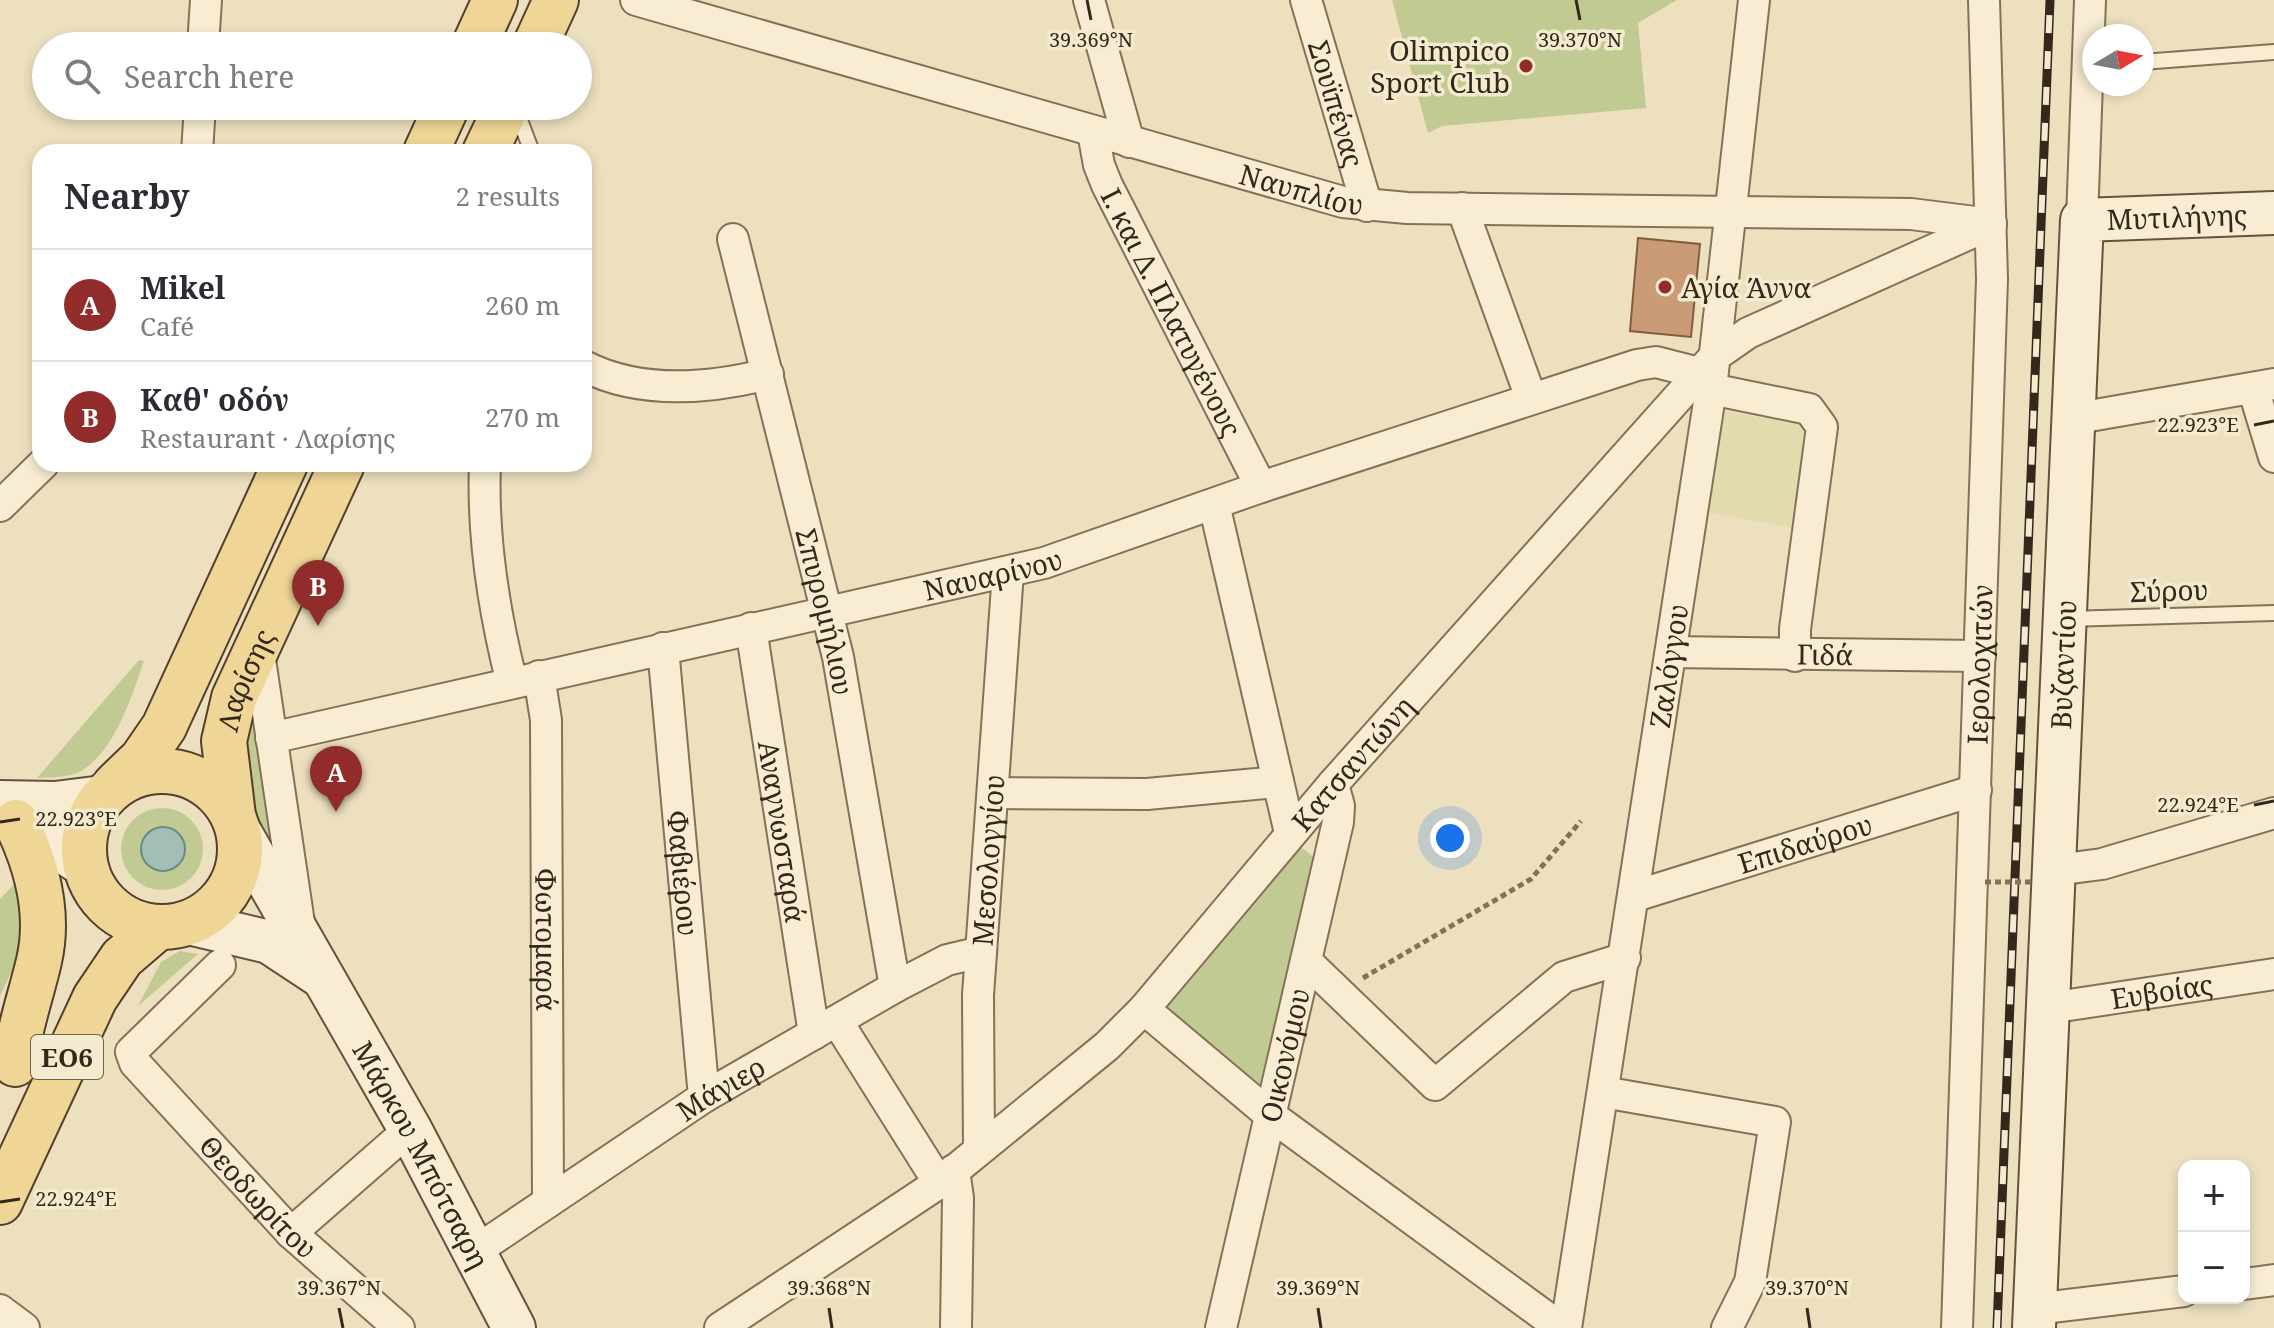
<!DOCTYPE html>
<html lang="en">
<head>
<meta charset="utf-8">
<style>
	body { margin:0; font-family:"Noto Serif",serif; background:#f2f2f3; color:#2b2b33 }
	.controls { position:absolute; right:24px; bottom:24px; display:grid; overflow:hidden; border-radius:16px; box-shadow:0 4px 12px #0003 }
	.controls button { width:72px; height:72px; display:grid; place-items:center; padding:0; border:0; border-bottom:2px solid #e1e1e2; background:#fff; color:#2b2b33; font:40px sans-serif }
	.compass { position:absolute; left:2082px; top:24px; width:72px; height:72px; border-radius:50%; background:#fff; box-shadow:0 4px 12px #0003; rotate:80deg }
	.you { position:absolute; left:1450px; top:838px; width:28px; height:28px; margin:-20px; border:6px solid #fff; border-radius:50%; background:#1a73e8; box-shadow:0 0 0 12px #1a73e833 }
	.badge { display:grid; place-items:center; width:52px; height:52px; border-radius:50%; background:#912c2a; color:#fff; font-size:26px; font-weight:700 }
	.pin { position:absolute; translate:-50% -66px; filter:drop-shadow(0 2px 4px #0008) }
	.pin::after { content:''; position:absolute; top:42px; width:28px; height:24px; background:inherit; clip-path:polygon(0 0,100% 0,50% 100%) }
	.list { margin:0; padding:0; list-style:none }
	h2 { display:flex; justify-content:space-between; align-items:center; height:104px; margin:0; padding:0 32px; font-size:34px }
	h2 small { font-size:26px; font-weight:400; color:#7c7c81 }
	.list li { display:grid; grid-template-columns:52px 1fr auto; gap:24px; align-items:center; box-sizing:border-box; height:112px; padding:0 32px; border-top:2px solid #e1e1e2 }
	.list b { display:block; font-size:30px; white-space:nowrap }
	.list p { margin:0; font-size:26px; white-space:nowrap; color:#7c7c81 }
	.list em { font-size:26px; font-style:normal; color:#7c7c81 }
	.icon { flex:none; width:44px; height:44px; fill:none; stroke:currentColor; stroke-width:2; stroke-linecap:round; stroke-linejoin:round }
	.map { position:relative; flex:none; width:2274px; height:1328px; overflow:hidden }
	.search { position:absolute; background:#fff; box-shadow:0 4px 12px #0003; left:32px; top:32px; width:560px; height:88px; display:flex; align-items:center; gap:20px; box-sizing:border-box; padding:0 28px; border-radius:44px; color:#7c7c81; font-size:30px }
	.panel { position:absolute; background:#fff; box-shadow:0 4px 12px #0003; left:32px; top:144px; width:560px; height:328px; border-radius:24px }
	.map>svg:first-child { display:block }
</style>
</head>
<body>
<div class="map">
<svg width="2274" height="1328" viewBox="0 0 2274 1328">
	<rect width="100%" height="100%" fill="#ece0bf"/>
	<path fill="#e2dbad" d="M 1723,411 L 1806,425 L 1810,433 L 1796,528 L 1706,512 Z"/>
	<g fill="#c2ca94">
		<path d="M 1392,0 L 1677,0 L 1638,23 L 1646,108 L 1442,126 L 1428,133 Z"/>
		<path d="M 139,660 L 144,661 C 131,697 116,750 81,771 C 69,778 51,777 37,778 Z"/>
		<path d="M 254,699 L 280,875 L 251,808 L 243,743 Z"/>
		<circle cx="162" cy="849" r="41"/>
		<path d="M 1301,847 L 1315,858 L 1259,1088 L 1165,1010 Z"/>
		<path d="M 18,880 L 23,948 L 0,996 L 0,899 Z"/>
		<path d="M 180,951 L 198,954 L 138,1006 L 161,962 Z"/>
	</g>
	<circle fill="#a2beb7" stroke="#6a8b84" stroke-width="2" cx="163" cy="849" r="22"/>
	<path fill="#ca9b76" stroke="#835c3f" stroke-width="2" d="M 1638,238 L 1700,244 L 1691,337 L 1630,331 Z"/>
	<g fill="none" stroke-linecap="round" stroke-linejoin="round">
		<defs>
			<g id="lane">
				<path d="M 2142,62 L 2274,52"/>
				<path d="M 515,107 L 532,152"/>
				<path d="M 2067,619 L 2274,613"/>
			</g>
			<g id="street">
				<path id="s1" d="M 636,0 L 1343,202 L 1407,208 L 1911,214 L 1991,224"/>
				<path d="M 1089,0 L 1129,142"/>
				<path id="s2" d="M 1306,0 L 1367,206"/>
				<path d="M 203,46 L 206,0"/>
				<path id="s3" d="M 1093,132 L 1099,165 L 1107,185 L 1261,487"/>
				<path d="M 197,152 L 200,106"/>
				<path d="M 1462,208 L 1531,398"/>
				<path d="M 2082,220 L 2090,0"/>
				<path id="s4" d="M 733,239 L 838,657 L 895,987"/>
				<path d="M 584,366 C 641,395 708,389 768,374"/>
				<path d="M 2253,388 L 2274,457"/>
				<path d="M 1711,389 L 1809,409 L 1822,427 L 1795,629 L 1795,656"/>
				<path d="M 2072,419 L 2274,384"/>
				<path d="M 485,464 C 482,538 494,612 512,683"/>
				<path d="M 1214,504 L 1290,833"/>
				<path d="M 0,506 L 43,464"/>
				<path id="s5" d="M 751,628 L 814,1034"/>
				<path d="M 258,646 L 299,923"/>
				<path id="s6" d="M 663,648 L 704,1097"/>
				<path id="s7" d="M 1671,652 L 1980,656"/>
				<path id="s8" d="M 539,676 L 546,720 L 548,1202"/>
				<path id="s9" d="M 271,738 L 1044,563 L 1261,487 L 1637,365 L 1656,362 L 1699,373"/>
				<path d="M 993,793 L 1147,794 L 1278,782"/>
				<path d="M 2056,870 L 2102,864 L 2274,813"/>
				<path id="s10" d="M 1635,896 L 1976,790"/>
				<path d="M 1306,961 L 1435,1085 L 1564,977 L 1625,958"/>
				<path id="s11" d="M 220,965 L 131,1052 L 135,1063 L 291,1233 L 399,1328"/>
				<path id="s12" d="M 2049,1008 L 2274,974"/>
				<path d="M 1144,1009 L 1270,1115 L 1561,1328"/>
				<path d="M 837,1021 L 939,1183"/>
				<path d="M 1603,1092 L 1775,1122 L 1750,1282 L 1727,1328"/>
				<path id="s13" d="M 979,1150 L 978,995 L 1008,572"/>
				<path d="M 954,1170 L 958,1198 L 956,1328"/>
				<path d="M 291,1233 L 410,1129"/>
				<path id="s14" d="M 474,1252 L 704,1097 L 895,987 L 947,960 L 981,952"/>
				<path d="M 2244,1284 L 2274,1280"/>
				<path d="M 2035,1309 L 2184,1291"/>
				<path d="M 0,1310 L 24,1328"/>
				<path id="s15" d="M 720,1328 L 939,1183 L 1107,1046 L 1144,1009 L 1333,784 L 1715,356 L 1748,333 L 1991,224"/>
				<path id="s16" d="M 1221,1328 L 1338,822 L 1339,806 L 1333,784"/>
				<path id="s17" d="M 1566,1328 L 1711,389 L 1754,0"/>
				<path id="s18" d="M 1957,1328 L 1992,279 L 1984,0"/>
			</g>
			<g id="secondary">
				<path d="M 0,802 L 55,803 L 103,797"/>
				<path d="M 4,813 L 85,866"/>
				<path id="s19" d="M 237,827 L 410,1129 L 514,1328"/>
				<path d="M 189,923 L 269,942 L 319,975"/>
				<path id="s20" d="M 2034,1328 L 2082,220 L 2274,213"/>
			</g>
			<g id="primary">
				<path d="M 474,46 L 495,0"/>
				<path d="M 535,46 L 556,0"/>
				<path d="M 426,152 L 447,106"/>
				<path d="M 485,152 L 507,106"/>
				<circle cx="162" cy="849" r="78"/>
				<path d="M 115,785 L 142,759 L 164,727 L 285,464"/>
				<path id="s21" d="M 233,816 L 224,741 L 234,698 L 342,464"/>
				<path d="M 15,1064 C 19,1027 31,996 39,961 C 50,913 37,865 16,822"/>
				<path d="M 0,1202 L 95,998 L 122,958 L 157,928"/>
			</g>
		</defs>
		<use href="#lane" stroke="#847158" stroke-width="18"/>
		<use href="#street" stroke="#847158" stroke-width="34"/>
		<use href="#secondary" stroke="#66523b" stroke-width="46"/>
		<use href="#primary" stroke="#523f2d" stroke-width="48"/>
		<path stroke="#847158" stroke-width="5" stroke-dasharray="6 4" stroke-linecap="butt" d="M 1363,978 L 1531,879 L 1581,821"/>
		<use href="#lane" stroke="#f8edd2" stroke-width="14"/>
		<use href="#street" stroke="#f8edd2" stroke-width="30"/>
		<use href="#secondary" stroke="#f8edd2" stroke-width="42"/>
		<use href="#primary" stroke="#efd697" stroke-width="44"/>
		<defs>
			<path id="rail" d="M 1997,1328 L 2050,0"/>
		</defs>
		<use href="#rail" stroke="#34281c" stroke-width="9"/>
		<use href="#rail" stroke="#f4eace" stroke-width="6" stroke-dasharray="18" stroke-linecap="butt"/>
		<path stroke="#847158" stroke-width="5" stroke-dasharray="6 4" stroke-linecap="butt" d="M 1985,882 L 2034,882"/>
	</g>
	<path fill="none" stroke="#34281c" stroke-width="3" d="M 1087,0 L 1091,20M 1576,0 L 1580,20M 2254,425 L 2274,421M 2254,805 L 2274,801M 0,822 L 20,819M 0,1202 L 20,1199M 339,1308 L 343,1328M 829,1308 L 832,1328M 1318,1308 L 1321,1328M 1807,1308 L 1810,1328"/>
	<g fill="#912c2a" stroke="#f4eace" stroke-width="3">
		<circle cx="1526" cy="66" r="8"/>
		<circle cx="1665" cy="287" r="8"/>
	</g>
	<g text-anchor="middle" dominant-baseline="central" stroke-width="7" stroke-linejoin="round" paint-order="stroke">
		<rect fill="#f4eace" stroke="#6e6251" stroke-width="2" x="31" y="1035" width="72" height="44" rx="6"/>
		<g font-size="26" font-weight="bold" fill="#34281c">
			<text x="67" y="1057">ΕΟ6</text>
		</g>
		<g font-size="28" fill="#34281c" stroke="#f4eace" text-anchor="end">
			<text x="1510" y="50">Olimpico<tspan x="1510" dy="32">Sport Club</tspan></text>
			<text x="1681" y="287" text-anchor="start">Αγία Άννα</text>
		</g>
		<g font-size="28" fill="#34281c" stroke="#f4eace">
			<text stroke="none"><textPath href="#s2" startOffset="108">Σουϊπένας</textPath></text>
			<text stroke="none"><textPath href="#s1" startOffset="692">Ναυπλίου</textPath></text>
			<text stroke="none"><textPath href="#s20" startOffset="1204">Μυτιλήνης</textPath></text>
			<text stroke="none"><textPath href="#s3" startOffset="198">Ι. και Δ. Πλατυγένους</textPath></text>
			<text stroke="none"><textPath href="#s9" startOffset="740">Ναυαρίνου</textPath></text>
			<text transform="translate(2169 590) rotate(-2)">Σύρου</text>
			<text stroke="none"><textPath href="#s4" startOffset="384">Σπυρομήλιου</textPath></text>
			<text stroke="none"><textPath href="#s7" startOffset="154">Γιδά</textPath></text>
			<text stroke="none"><textPath href="#s18" startOffset="664">Ιερολοχιτών</textPath></text>
			<text stroke="none"><textPath href="#s20" startOffset="664">Βυζαντίου</textPath></text>
			<text stroke="none"><textPath href="#s17" startOffset="670">Ζαλόγγου</textPath></text>
			<text stroke="none"><textPath href="#s21" startOffset="140">Λαρίσης</textPath></text>
			<text stroke="none"><textPath href="#s15" startOffset="854">Κατσαντώνη</textPath></text>
			<text stroke="none"><textPath href="#s5" startOffset="206">Αναγνωσταρά</textPath></text>
			<text stroke="none"><textPath href="#s10" startOffset="178">Επιδαύρου</textPath></text>
			<text stroke="none"><textPath href="#s13" startOffset="290">Μεσολογγίου</textPath></text>
			<text stroke="none"><textPath href="#s6" startOffset="226">Φαβιέρου</textPath></text>
			<text stroke="none"><textPath href="#s8" startOffset="264">Φωτομαρά</textPath></text>
			<text stroke="none"><textPath href="#s12" startOffset="114">Ευβοίας</textPath></text>
			<text stroke="none"><textPath href="#s16" startOffset="280">Οικονόμου</textPath></text>
			<text stroke="none"><textPath href="#s14" startOffset="296">Μάγιερ</textPath></text>
			<text stroke="none"><textPath href="#s19" startOffset="376">Μάρκου Μπότσαρη</textPath></text>
			<text stroke="none"><textPath href="#s11" startOffset="318">Θεοδωρίτου</textPath></text>
		</g>
	</g>
	<g font-size="20" text-anchor="middle" fill="#34281c" stroke="#f4eace" stroke-width="7" stroke-linejoin="round" paint-order="stroke">
		<text x="1091" y="47">39.369°N</text>
		<text x="1580" y="47">39.370°N</text>
		<text x="2198" y="432">22.923°E</text>
		<text x="2198" y="812">22.924°E</text>
		<text x="76" y="826">22.923°E</text>
		<text x="76" y="1206">22.924°E</text>
		<text x="339" y="1295">39.367°N</text>
		<text x="829" y="1295">39.368°N</text>
		<text x="1318" y="1295">39.369°N</text>
		<text x="1807" y="1295">39.370°N</text>
	</g>
</svg>
<div class="controls">
<button>+</button>
<button>−</button>
</div>
<svg class="compass" viewBox="-18 -18 36 36"><path d="M0-13l5 13h-10z" fill="#e53935"/><path d="M0 13l5-13h-10z" fill="#7c7c81"/></svg>
<div class="you"></div>
<div class="pin badge" style="left:336px;top:812px">A</div>
<div class="pin badge" style="left:318px;top:626px">B</div>
<div class="search"><svg class="icon" aria-label="search" viewBox="0 0 24 24"><circle cx="10" cy="10" r="6"/><path d="M15 15l6 6"/></svg>Search here</div>
<section class="panel">
<h2>Nearby<small>2 results</small></h2>
<ul class="list">
<li><span class="badge">A</span><div><b>Mikel</b><p>Café</p></div><em>260 m</em></li>
<li><span class="badge">B</span><div><b>Καθ' οδόν</b><p>Restaurant · Λαρίσης</p></div><em>270 m</em></li>
</ul>
</section>
</div>
</body>
</html>
